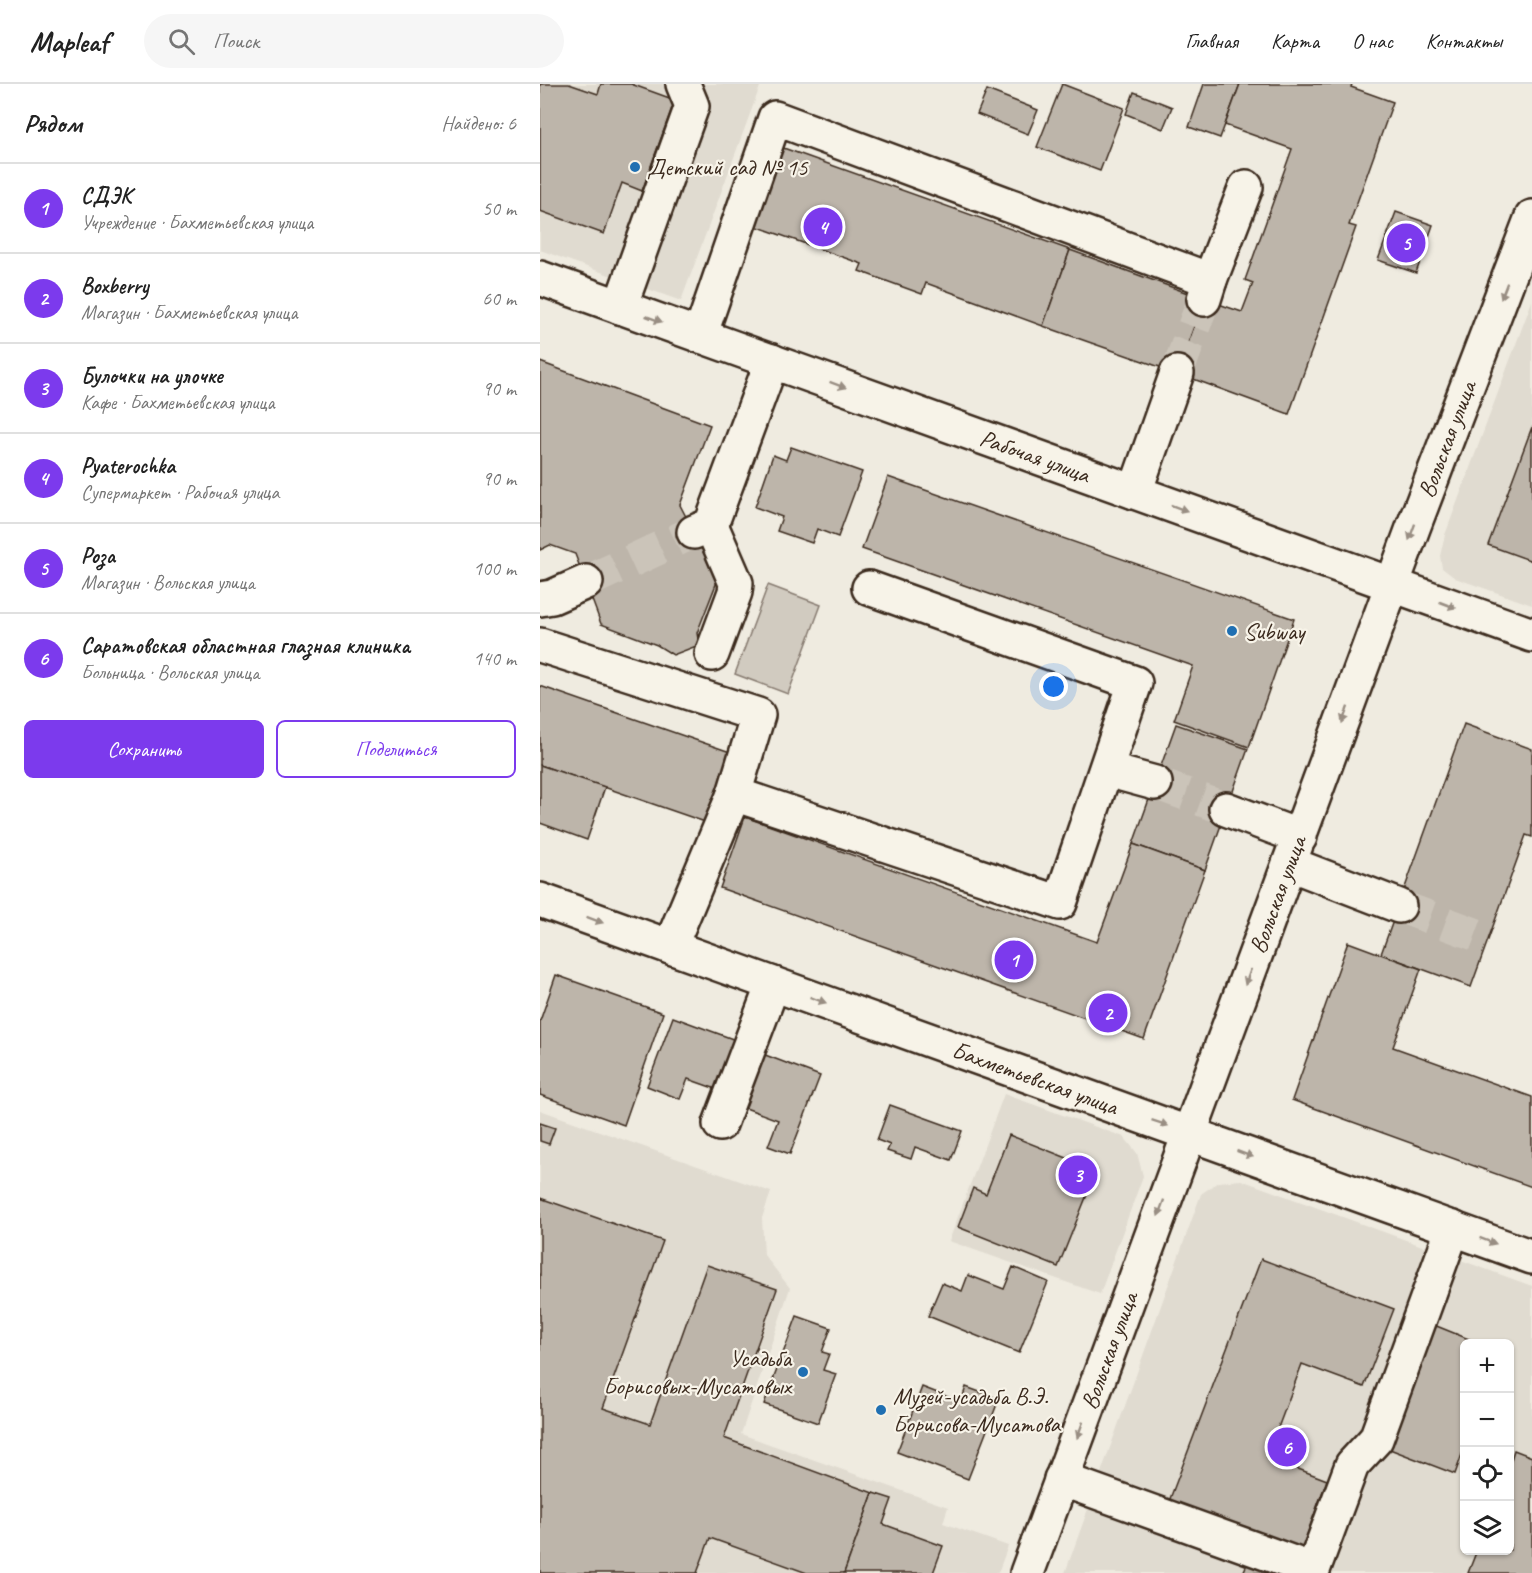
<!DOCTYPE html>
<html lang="ru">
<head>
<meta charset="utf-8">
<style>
	body { margin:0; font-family:Caveat,sans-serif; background:#f6f6f6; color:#222 }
	.controls { position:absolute; right:18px; bottom:18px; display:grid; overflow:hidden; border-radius:9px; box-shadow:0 2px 4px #0004 }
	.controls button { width:54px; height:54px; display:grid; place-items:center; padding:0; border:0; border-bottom:2px solid #e0e0e0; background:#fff; color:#222; font:30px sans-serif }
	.you { position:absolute; left:514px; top:603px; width:21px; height:21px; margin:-15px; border:4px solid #fff; border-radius:50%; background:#1a73e8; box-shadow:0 0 0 9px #1a73e833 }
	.badge { display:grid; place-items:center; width:39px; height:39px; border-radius:50%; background:#7c3aed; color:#fff; font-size:20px; font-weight:700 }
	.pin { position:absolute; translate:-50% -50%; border:3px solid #fff; box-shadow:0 2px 6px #0006 }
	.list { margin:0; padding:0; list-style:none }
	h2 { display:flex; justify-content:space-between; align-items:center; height:78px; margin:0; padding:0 24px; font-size:26px }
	h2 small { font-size:20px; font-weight:400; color:#767676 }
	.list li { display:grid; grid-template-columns:39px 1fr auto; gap:18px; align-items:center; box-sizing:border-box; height:90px; padding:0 24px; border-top:2px solid #e0e0e0 }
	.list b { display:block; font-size:22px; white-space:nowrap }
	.list p { margin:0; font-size:20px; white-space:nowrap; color:#767676 }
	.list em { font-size:20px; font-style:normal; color:#767676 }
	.actions { display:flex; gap:12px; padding:18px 24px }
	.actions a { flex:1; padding:14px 0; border:2px solid #7c3aed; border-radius:9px; text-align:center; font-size:21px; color:#7c3aed }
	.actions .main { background:#7c3aed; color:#fff }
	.icon { flex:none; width:33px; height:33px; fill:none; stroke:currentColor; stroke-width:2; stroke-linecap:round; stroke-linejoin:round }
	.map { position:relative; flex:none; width:992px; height:1489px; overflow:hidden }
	header { display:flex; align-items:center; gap:36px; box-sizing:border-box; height:84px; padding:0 30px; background:#fff; border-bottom:2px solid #e0e0e0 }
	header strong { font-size:28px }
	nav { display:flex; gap:33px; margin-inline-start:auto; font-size:21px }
	.search { width:420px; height:54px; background:#f6f6f6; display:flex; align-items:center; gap:15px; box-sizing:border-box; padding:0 21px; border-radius:33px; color:#767676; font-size:22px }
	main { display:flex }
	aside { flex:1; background:#fff }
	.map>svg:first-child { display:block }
</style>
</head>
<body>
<header>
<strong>Mapleaf</strong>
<div class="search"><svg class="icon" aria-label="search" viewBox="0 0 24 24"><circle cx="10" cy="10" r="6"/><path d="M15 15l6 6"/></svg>Поиск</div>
<nav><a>Главная</a><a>Карта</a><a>О нас</a><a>Контакты</a></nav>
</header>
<main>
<aside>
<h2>Рядом<small>Найдено: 6</small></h2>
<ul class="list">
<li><span class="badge">1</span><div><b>СДЭК</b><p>Учреждение · Бахметьевская улица</p></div><em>50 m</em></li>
<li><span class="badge">2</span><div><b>Boxberry</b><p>Магазин · Бахметьевская улица</p></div><em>60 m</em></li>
<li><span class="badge">3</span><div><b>Булочки на улочке</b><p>Кафе · Бахметьевская улица</p></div><em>90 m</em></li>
<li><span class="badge">4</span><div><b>Pyaterochka</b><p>Супермаркет · Рабочая улица</p></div><em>90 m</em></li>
<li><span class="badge">5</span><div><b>Роза</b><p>Магазин · Вольская улица</p></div><em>100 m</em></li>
<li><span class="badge">6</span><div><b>Саратовская областная глазная клиника</b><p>Больница · Вольская улица</p></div><em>140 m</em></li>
</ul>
<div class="actions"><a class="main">Сохранить</a><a>Поделиться</a></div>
</aside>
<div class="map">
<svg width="992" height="1489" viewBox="0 0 992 1489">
	<rect width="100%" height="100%" fill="#efebe0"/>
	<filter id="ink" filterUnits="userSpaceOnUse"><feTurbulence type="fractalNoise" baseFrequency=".0167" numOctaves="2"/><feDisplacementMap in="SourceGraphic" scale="12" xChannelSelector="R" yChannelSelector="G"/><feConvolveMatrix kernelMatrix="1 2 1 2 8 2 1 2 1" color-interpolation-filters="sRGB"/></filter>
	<g filter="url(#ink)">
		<g fill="#e0dbd0" fill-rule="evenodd">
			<path d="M 0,0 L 221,0 L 141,217 L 0,166 Z"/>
			<path d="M 992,217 L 992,521 L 915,494 L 902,484 L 900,472 L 905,451 Z"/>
			<path d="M 464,1010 L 584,1053 L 597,1069 L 603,1092 L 560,1210 L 409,1157 Z"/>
			<path d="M 0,1026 L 231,1108 L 222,1134 L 224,1171 L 250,1204 L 201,1350 L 408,1423 L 403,1439 L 468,1462 L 458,1489 L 0,1489 Z"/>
			<path d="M 701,1096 L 992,1202 L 992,1489 L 525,1489 L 661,1110 L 678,1098 ZM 924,1260 L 970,1260 L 970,1466 L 924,1466 Z"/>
		</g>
		<path fill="#d1cbc0" stroke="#867a6f" stroke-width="1.5" d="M 228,501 L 281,521 L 248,610 L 195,590 Z"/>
		<g fill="#bdb5aa" stroke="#3b2a1e" stroke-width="1.5">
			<path d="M 0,0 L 29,0 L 58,10 L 61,0 L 91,0 L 135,16 L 102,107 L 82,99 L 64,150 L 0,127 Z"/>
			<path d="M 522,0 L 584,24 L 560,87 L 497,63 Z"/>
			<path d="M 664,0 L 700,0 L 680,54 L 649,43 Z"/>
			<path d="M 700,0 L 812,0 L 811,3 L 853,18 L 809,141 L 816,143 L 749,330 L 637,289 L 664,215 L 702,228 L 713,199 L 705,196 L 752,65 L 685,41 Z"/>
			<path d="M 447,6 L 498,26 L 488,50 L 437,30 Z"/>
			<path d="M 594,8 L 632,23 L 623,45 L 586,30 Z"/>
			<path d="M 235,61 L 530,166 L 503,242 L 386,199 L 382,210 L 319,187 L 322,180 L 207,139 Z"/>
			<path d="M 856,128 L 893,141 L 876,189 L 838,176 Z"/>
			<path d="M 530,166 L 664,215 L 637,289 L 503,242 Z"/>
			<path d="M 0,278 L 170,341 L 140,421 L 178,495 L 157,549 L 159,561 L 133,571 L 117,561 L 61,540 L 35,470 L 10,461 L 0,466 Z"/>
			<path d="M 992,343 L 992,477 L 948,461 Z"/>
			<path d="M 251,363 L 322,388 L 298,453 L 277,445 L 272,459 L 237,447 L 242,433 L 215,423 L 233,371 L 246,376 Z"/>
			<path d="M 348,393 L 754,535 L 709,663 L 634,636 L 653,582 L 322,465 Z"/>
			<path d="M 0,602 L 193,669 L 168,739 L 0,681 Z"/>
			<path d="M 636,640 L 708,665 L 665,786 L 593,760 Z"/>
			<path d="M 924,640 L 992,665 L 992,753 L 986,751 L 931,903 L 841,870 Z"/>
			<path d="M 0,681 L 65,703 L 47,756 L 0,739 Z"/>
			<path d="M 205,733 L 557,858 L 593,760 L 665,786 L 604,955 L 180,804 Z"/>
			<path d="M 808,858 L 881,885 L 853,963 L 992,1013 L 992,1103 L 752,1016 Z"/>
			<path d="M 16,891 L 123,929 L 84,1041 L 0,1011 L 0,937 Z"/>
			<path d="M 133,933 L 201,958 L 182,1007 L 148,995 L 140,1015 L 107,1002 Z"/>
			<path d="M 220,969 L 280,992 L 250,1070 L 228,1062 L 238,1036 L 200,1022 Z"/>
			<path d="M 350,1021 L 422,1047 L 411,1076 L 375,1063 L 371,1075 L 347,1067 L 350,1061 L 337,1056 Z"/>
			<path d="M 0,1039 L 15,1044 L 9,1060 L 0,1057 Z"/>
			<path d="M 469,1051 L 557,1086 L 518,1183 L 418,1143 L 433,1104 L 446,1110 Z"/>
			<path d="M 0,1114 L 123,1157 L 63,1324 L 110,1340 L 167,1181 L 237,1205 L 184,1354 L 333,1409 L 304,1489 L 267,1489 L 170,1454 L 157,1489 L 0,1489 Z"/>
			<path d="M 721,1175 L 854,1225 L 824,1303 L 762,1280 L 727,1373 L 787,1396 L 760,1470 L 628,1420 Z"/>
			<path d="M 473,1183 L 508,1198 L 479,1269 L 388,1232 L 402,1199 L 422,1207 L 428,1191 L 464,1205 Z"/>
			<path d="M 257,1232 L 291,1244 L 282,1268 L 289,1270 L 283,1286 L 296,1290 L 278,1339 L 224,1320 Z"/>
			<path d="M 894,1241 L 941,1260 L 924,1260 L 924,1365 L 915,1390 L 847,1364 Z"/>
			<path d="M 382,1303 L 421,1318 L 426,1303 L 459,1315 L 428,1395 L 357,1368 Z"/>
			<path d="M 974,1366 L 992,1373 L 992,1489 L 928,1489 L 937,1466 L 970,1466 L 970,1379 Z"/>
			<path d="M 333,1409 L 352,1415 L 343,1440 L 403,1462 L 393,1489 L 304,1489 Z"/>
			<path d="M 707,1480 L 731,1489 L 703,1489 Z"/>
		</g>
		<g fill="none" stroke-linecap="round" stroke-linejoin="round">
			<g stroke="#cbc4b9" stroke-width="33" stroke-dasharray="33 16" stroke-linecap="butt">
				<path d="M 637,289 L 664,215"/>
				<path d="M 46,498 L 154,448"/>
				<path d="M 615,699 L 686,725"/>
				<path d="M 859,822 L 948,855"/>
			</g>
			<defs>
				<g id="minor">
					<path id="s1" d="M 0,194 L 992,551"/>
					<path d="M 664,215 L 670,196 L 706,103"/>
					<path d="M 80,223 L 152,22 L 143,0"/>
					<path d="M 160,252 L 235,34 L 670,196"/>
					<path d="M 595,408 L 637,289"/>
					<path d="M 171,441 L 196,499 L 195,508 L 172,570"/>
					<path d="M 154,448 L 171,441 L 232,277"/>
					<path d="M 0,515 L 12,513 L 46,498"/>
					<path d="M 0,561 L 218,631 L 194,710 L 130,863"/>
					<path d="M 567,686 L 615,699"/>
					<path d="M 194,710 L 520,819 L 595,599 L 329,504"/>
					<path d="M 686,725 L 760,753"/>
					<path d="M 750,780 L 859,822"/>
					<path id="s2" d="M 0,816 L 992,1173"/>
					<path d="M 180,1040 L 233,900"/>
					<path d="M 521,1395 L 773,1486 L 812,1381 L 836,1355 L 913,1144"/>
					<path id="s3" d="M 487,1489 L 873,444 L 992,133"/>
				</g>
			</defs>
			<use href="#minor" stroke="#3b2a1e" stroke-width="38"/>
			<use href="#minor" stroke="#f7f3e8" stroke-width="33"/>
		</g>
		<defs><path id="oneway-solid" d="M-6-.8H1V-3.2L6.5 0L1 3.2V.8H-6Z" transform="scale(1.5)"/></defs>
		<g fill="#998e83">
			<use href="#oneway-solid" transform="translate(964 207) rotate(111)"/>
			<use href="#oneway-solid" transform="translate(114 235) rotate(20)"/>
			<use href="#oneway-solid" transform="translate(298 301) rotate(20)"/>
			<use href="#oneway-solid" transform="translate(639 424) rotate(20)"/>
			<use href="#oneway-solid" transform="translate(872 448) rotate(110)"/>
			<use href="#oneway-solid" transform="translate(908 521) rotate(20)"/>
			<use href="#oneway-solid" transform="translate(805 631) rotate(110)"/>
			<use href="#oneway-solid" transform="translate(55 836) rotate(20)"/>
			<use href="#oneway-solid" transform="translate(708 893) rotate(110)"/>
			<use href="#oneway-solid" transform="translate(278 916) rotate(20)"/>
			<use href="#oneway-solid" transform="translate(620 1039) rotate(19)"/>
			<use href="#oneway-solid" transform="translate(705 1070) rotate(20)"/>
			<use href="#oneway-solid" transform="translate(621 1124) rotate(110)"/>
			<use href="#oneway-solid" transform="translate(948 1157) rotate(20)"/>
			<use href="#oneway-solid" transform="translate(540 1346) rotate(110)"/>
		</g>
	</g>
	<g fill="#1f6fb2" stroke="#f7f3e8" stroke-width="2">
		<circle cx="95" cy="83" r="6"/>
		<circle cx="692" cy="547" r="6"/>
		<circle cx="263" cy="1288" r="6"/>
		<circle cx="341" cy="1326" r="6"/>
	</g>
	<g text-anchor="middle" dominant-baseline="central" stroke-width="4.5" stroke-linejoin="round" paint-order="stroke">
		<g font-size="24" fill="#3b2a1e" stroke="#f7f3e8" text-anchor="start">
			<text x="107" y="83">Детский сад № 15</text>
			<text x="704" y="547">Subway</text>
			<text x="251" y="1274" text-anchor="end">Усадьба<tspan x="251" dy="28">Борисовых-Мусатовых</tspan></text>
			<text x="353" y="1312">Музей-усадьба В.Э.<tspan x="353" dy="28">Борисова-Мусатова</tspan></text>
		</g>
		<g font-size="24" fill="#3b2a1e" stroke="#f7f3e8">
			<text stroke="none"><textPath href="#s3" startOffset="1209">Вольская улица</textPath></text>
			<text stroke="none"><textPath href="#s1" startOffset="526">Рабочая улица</textPath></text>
			<text stroke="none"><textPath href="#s3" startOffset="723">Вольская улица</textPath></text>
			<text stroke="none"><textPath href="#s2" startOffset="526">Бахметьевская улица</textPath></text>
			<text stroke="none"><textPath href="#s3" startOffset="237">Вольская улица</textPath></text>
		</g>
	</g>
</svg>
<div class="controls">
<button>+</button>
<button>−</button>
<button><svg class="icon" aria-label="locate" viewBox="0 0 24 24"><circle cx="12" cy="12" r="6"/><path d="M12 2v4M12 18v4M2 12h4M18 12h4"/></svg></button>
<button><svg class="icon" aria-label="layers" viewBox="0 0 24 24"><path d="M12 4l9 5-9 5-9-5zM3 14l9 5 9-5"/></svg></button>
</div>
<div class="you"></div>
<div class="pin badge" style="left:474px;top:876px">1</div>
<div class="pin badge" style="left:568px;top:929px">2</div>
<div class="pin badge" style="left:538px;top:1091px">3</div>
<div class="pin badge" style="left:283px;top:143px">4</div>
<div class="pin badge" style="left:866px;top:159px">5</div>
<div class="pin badge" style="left:747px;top:1363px">6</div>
</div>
</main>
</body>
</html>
